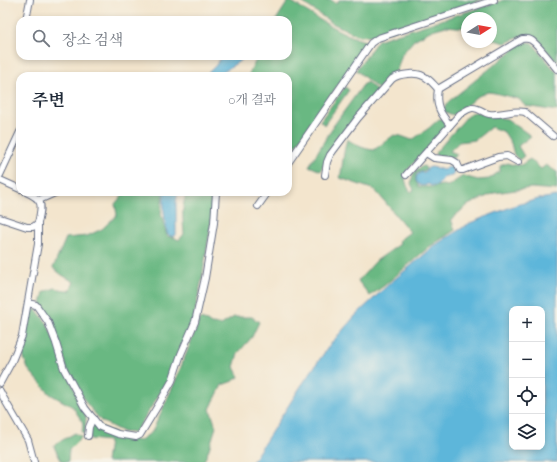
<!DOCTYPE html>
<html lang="ko">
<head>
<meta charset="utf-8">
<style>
	body { margin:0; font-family:"IM FELL French Canon","Noto Serif KR",serif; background:#f6f6f7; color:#1f2937 }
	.controls { position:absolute; right:12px; bottom:12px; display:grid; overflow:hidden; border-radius:8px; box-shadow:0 2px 6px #0003 }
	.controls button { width:36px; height:36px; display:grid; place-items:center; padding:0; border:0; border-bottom:1px solid #e0e1e3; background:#fff; color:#1f2937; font:20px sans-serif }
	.compass { position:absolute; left:461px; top:12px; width:36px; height:36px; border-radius:50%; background:#fff; box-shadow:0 2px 6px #0003; rotate:79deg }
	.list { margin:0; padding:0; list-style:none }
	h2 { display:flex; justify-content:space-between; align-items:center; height:52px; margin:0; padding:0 16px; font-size:17px }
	h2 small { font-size:13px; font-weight:400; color:#747a83 }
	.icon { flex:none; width:22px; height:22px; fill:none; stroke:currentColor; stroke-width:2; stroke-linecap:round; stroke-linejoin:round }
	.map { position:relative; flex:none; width:557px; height:462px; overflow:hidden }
	.search { position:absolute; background:#fff; box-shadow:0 2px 6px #0003; left:16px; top:16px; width:276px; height:44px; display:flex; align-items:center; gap:10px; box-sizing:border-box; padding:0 14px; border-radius:12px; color:#747a83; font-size:15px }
	.panel { position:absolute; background:#fff; box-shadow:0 2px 6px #0003; left:16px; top:72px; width:276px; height:124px; border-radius:12px }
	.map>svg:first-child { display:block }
</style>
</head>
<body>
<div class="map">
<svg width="557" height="462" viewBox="0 0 557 462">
	<rect width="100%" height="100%" fill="#f7f3e8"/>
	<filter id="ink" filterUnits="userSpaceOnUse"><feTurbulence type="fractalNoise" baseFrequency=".025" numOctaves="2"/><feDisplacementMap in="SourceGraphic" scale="8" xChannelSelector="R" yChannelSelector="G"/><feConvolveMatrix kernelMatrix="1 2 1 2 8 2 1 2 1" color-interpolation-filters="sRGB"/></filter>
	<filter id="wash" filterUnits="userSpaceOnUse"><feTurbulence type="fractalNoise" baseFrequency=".012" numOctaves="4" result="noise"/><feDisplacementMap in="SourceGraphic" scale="16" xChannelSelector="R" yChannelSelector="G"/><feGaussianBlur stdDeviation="0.9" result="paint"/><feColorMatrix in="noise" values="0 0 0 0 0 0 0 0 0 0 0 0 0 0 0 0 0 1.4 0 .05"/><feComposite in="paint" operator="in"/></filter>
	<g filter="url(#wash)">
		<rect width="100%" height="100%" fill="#f3e5cd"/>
		<g fill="#69b882" stroke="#427470">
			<path d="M 289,0 C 314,16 339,34 368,42 L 288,157 L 288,76 L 248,76 L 255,62 L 257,56 L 288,56 L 288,20 L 276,20 Z"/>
			<path d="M 299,0 L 331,0 L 337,4 L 339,0 L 482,0 L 379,35 L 359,36 L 332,23 Z"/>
			<path d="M 504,0 L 557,0 L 557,62 L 534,37 L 525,35 L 505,43 L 491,39 L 491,18 L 467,18 L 467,28 L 446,26 L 432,30 L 414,40 L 402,54 L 397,70 L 378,89 L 356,70 L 378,40 Z"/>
			<path d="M 523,42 L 529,42 L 534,45 L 557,73 L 557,111 L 525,106 L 519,99 L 495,93 L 488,92 L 476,97 L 460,111 L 453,115 L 445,112 L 443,109 L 448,102 Z"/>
			<path d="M 367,82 L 377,91 L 342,134 L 327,157 L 321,171 L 309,166 L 334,125 L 363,85 Z"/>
			<path d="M 345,87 L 349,90 L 324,125 L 320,121 Z"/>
			<path d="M 475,112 L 491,116 L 507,119 L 531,136 L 518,146 L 524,156 L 519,160 L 514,155 L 511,143 L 504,132 L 491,127 L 475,140 L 459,142 L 450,151 L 457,154 L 454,158 L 436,156 L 435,153 L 469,114 Z"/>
			<path d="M 439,119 L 443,119 L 445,128 L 405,173 C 405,180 406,186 411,192 L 414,190 L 411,184 C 413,173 413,170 424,166 L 426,168 L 425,170 L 417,173 C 414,179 416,182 419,187 L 434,187 L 442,185 L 448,186 L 463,176 L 478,180 L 489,179 L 500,171 L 500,166 L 507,163 L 514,165 L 521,165 L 530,159 L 541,169 L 546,165 L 557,172 L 557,190 L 531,188 L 494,193 L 468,205 L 451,219 L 455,230 L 429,247 L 385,285 L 370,296 L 358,281 L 376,261 L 400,244 L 398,241 L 410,232 L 375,190 L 340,178 C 343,165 343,152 347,139 C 356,145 363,149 374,150 L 394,135 L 401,136 L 412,140 L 429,128 Z"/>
			<path d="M 125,192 L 163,192 L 161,214 L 167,236 L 175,238 L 179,240 L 184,234 C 183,221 181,205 187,192 L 214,192 L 211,224 L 202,278 L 193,322 L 179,353 L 167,382 L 135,433 L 123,432 L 101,421 L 87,404 L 75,385 L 67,368 L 58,338 L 41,304 L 44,292 L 55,288 L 70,291 L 74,282 L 62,275 L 53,268 L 66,238 L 87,236 L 102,229 L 117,215 L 115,204 Z"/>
			<path d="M 36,309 L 47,323 L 86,417 L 85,434 L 82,433 L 83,423 L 73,407 L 50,394 L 28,369 L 21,350 L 31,312 Z"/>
			<path d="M 234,317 L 252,317 L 259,322 L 252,337 L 238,353 L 234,367 L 239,377 L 233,381 L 222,385 L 210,409 L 216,427 L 207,455 L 203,462 L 106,462 L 109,441 L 90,439 L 90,432 L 94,423 L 119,436 L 139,441 L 152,432 L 175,382 L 200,319 L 207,321 L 211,324 L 221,325 Z"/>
			<path d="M 75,433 L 82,437 L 69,450 L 68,462 L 62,462 L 55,449 L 54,445 Z"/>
		</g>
		<g fill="#5db6da" stroke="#3c729c" fill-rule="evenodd">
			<path d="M 222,56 L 247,56 L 217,76 L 205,76 L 216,65 Z"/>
			<path d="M 431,167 L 437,168 L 443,170 C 447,169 447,166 452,168 L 454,172 C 453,177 450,177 445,176 C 439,182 439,190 428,184 C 423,187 418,186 416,180 C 416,175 419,172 425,172 L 428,168 Z"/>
			<path d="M 164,192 L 178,192 L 176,203 L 176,235 L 175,236 L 170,236 L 167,233 L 164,212 Z"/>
			<path d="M 557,196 L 557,462 L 252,462 L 301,386 L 329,346 L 355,316 L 389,284 L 437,244 L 470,223 L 516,205 L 539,199 ZM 512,309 L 542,309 L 542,447 L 512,447 Z"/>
		</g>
	</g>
	<g filter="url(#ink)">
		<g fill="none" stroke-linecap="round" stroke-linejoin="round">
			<defs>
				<g id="street">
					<path d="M 26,20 L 30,0"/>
					<path d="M 438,89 C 435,105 440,113 450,125"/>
					<path d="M 426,153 L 434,158 L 452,160 L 457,163 L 460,170 L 463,170 L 498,157 L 507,156 L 518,162"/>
					<path d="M 288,163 L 371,43 L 378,38 L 494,0"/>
					<path d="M 0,175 L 20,132"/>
					<path d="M 325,175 L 327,162 L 330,155 L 358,118 L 392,79 C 399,74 416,72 423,76 C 429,78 433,84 438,89 L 522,39 C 525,39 528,38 531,40 C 538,44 551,62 557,69"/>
					<path d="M 406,175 L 460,114 C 464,112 467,109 472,108 C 479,107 483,113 489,114 C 501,116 513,109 525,112 L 553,136"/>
					<path d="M 0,180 L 20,189"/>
					<path d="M 39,200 L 57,192"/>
					<path d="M 258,206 L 268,192"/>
					<path d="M 0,218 L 27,227 L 33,227 L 38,223 C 42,205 44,200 26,192"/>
					<path d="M 28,303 L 36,305 L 48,322 L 56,343 L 64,369 L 85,408 L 100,427 L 118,434 L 136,437 L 140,435 L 160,402 L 172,381 L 181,354 L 195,322 L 205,278 L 214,223 L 216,192"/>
					<path d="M 0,383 L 12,361 L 22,336 L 38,244 L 38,223"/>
					<path d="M 0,391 L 3,397 L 28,440 L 34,462"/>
					<path d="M 88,436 L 89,427 L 93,418"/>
				</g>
			</defs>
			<use href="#street" stroke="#676f85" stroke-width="8"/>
			<use href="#street" stroke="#fff" stroke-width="6"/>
		</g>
	</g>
</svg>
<div class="controls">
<button>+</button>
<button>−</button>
<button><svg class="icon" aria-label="locate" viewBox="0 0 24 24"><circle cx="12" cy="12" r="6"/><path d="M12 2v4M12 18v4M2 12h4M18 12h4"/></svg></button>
<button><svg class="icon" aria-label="layers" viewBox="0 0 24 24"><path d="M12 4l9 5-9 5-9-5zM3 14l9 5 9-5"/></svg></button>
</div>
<svg class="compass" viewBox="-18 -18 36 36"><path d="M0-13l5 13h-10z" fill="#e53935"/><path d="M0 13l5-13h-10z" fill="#747a83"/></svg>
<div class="search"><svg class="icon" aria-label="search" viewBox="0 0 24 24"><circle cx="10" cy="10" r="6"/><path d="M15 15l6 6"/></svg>장소 검색</div>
<section class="panel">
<h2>주변<small>0개 결과</small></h2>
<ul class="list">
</ul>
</section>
</div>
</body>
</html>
